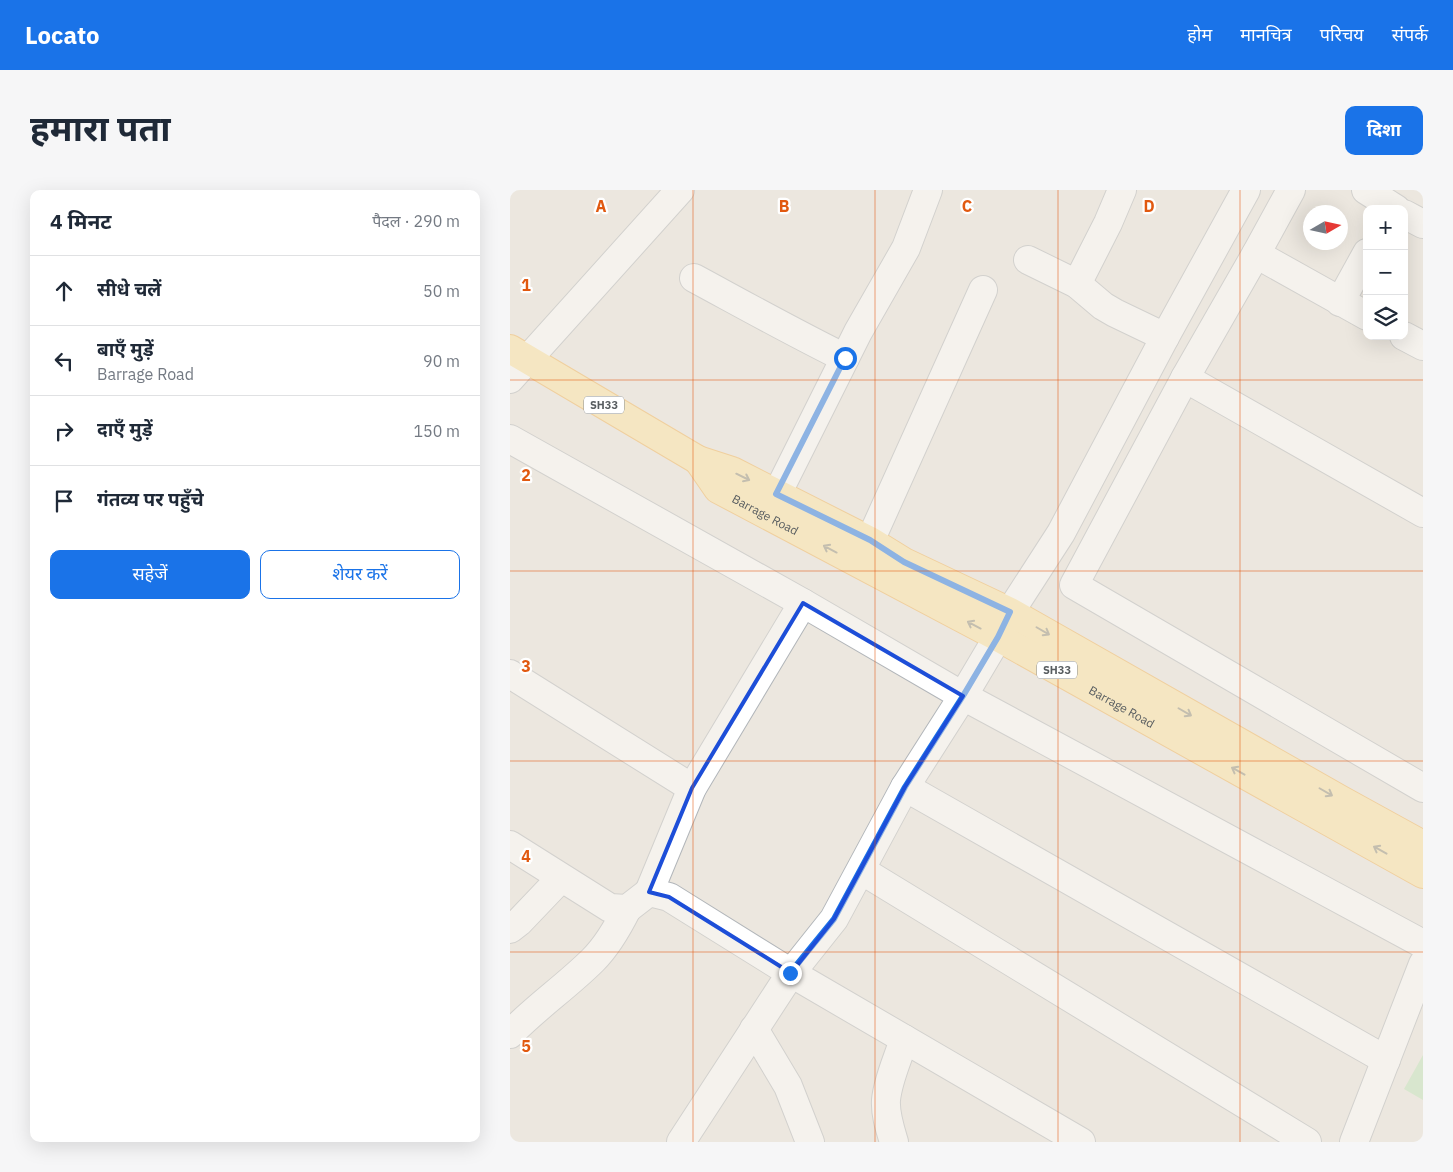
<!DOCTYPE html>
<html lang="hi">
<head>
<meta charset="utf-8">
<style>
	body { margin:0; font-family:"IBM Plex Sans","Noto Sans Devanagari",sans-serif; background:#f6f6f7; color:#1f2937 }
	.controls { position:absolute; right:15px; top:15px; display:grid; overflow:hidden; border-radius:10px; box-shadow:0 5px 20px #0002 }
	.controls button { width:45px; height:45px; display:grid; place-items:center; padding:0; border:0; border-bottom:1px solid #e0e1e3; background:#fff; color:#1f2937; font:25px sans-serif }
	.compass { position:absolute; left:793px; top:15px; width:45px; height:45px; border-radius:50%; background:#fff; box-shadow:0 5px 20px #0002; rotate:81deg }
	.stop { position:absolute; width:15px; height:15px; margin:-11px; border:4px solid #1a73e8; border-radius:50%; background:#fff }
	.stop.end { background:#1a73e8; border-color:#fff; box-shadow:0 1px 5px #0008 }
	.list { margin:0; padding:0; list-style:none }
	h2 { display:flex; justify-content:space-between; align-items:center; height:65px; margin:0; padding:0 20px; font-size:21px }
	h2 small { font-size:16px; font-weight:400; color:#747a83 }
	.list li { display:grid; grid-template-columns:32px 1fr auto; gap:15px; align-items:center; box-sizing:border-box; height:70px; padding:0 20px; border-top:1px solid #e0e1e3 }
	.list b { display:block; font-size:19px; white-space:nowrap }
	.list p { margin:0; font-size:16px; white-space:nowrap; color:#747a83 }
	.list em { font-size:16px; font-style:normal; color:#747a83 }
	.actions { display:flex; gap:10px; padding:15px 20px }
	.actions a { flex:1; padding:11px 0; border:1px solid #1a73e8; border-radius:10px; text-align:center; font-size:18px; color:#1a73e8 }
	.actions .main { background:#1a73e8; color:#fff }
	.icon { flex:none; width:28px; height:28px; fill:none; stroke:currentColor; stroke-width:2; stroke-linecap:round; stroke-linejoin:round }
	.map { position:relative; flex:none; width:913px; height:952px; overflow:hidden; border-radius:10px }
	header { display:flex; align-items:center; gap:30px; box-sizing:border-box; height:70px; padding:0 25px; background:#1a73e8; color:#fff }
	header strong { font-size:24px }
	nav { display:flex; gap:28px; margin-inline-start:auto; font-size:18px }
	.intro { display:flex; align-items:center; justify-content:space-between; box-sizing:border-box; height:120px; padding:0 30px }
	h1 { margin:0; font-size:35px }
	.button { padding:12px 22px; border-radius:10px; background:#1a73e8; color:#fff; font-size:18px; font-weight:700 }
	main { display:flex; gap:30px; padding:0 30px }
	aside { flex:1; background:#fff; border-radius:10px; box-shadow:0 5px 20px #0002 }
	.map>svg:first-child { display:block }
</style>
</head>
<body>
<header>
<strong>Locato</strong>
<nav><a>होम</a><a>मानचित्र</a><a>परिचय</a><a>संपर्क</a></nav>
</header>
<div class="intro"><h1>हमारा पता</h1><a class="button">दिशा</a></div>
<main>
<aside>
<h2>4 मिनट<small>पैदल · 290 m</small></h2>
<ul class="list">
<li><svg class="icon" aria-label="ahead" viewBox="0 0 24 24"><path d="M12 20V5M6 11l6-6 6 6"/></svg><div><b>सीधे चलें</b></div><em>50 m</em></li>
<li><svg class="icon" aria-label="left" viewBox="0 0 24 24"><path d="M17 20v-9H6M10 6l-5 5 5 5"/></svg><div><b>बाएँ मुड़ें</b><p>Barrage Road</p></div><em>90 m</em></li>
<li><svg class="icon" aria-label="right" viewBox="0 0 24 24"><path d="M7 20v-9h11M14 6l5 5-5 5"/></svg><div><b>दाएँ मुड़ें</b></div><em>150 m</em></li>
<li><svg class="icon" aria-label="arrive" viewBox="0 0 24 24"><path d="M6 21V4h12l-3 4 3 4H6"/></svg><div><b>गंतव्य पर पहुँचे</b></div></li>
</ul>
<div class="actions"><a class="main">सहेजें</a><a>शेयर करें</a></div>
</aside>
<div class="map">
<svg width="913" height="952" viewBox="0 0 913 952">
	<rect width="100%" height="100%" fill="#ece7df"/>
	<path fill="#bfe4ba" d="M 913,865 L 913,910 L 894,899 Z"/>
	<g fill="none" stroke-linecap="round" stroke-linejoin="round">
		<defs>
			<g id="minor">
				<path d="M 781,0 L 746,64 L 675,188 L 564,395 L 913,598"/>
				<path d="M 856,0 L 886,19"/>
				<path d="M 894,24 L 913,34"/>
				<path d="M 746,64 L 857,126"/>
				<path d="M 518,70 L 567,94 L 593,116 L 605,123 L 655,147"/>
				<path d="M 184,88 C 234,115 284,143 335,168"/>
				<path d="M 567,94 L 598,33 L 612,0"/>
				<path d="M 830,112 L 857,63"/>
				<path d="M 894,146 L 913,156"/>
				<path d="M 675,188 L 913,323"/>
				<path d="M 0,189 L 170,0"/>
				<path d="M 0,249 L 293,413 L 453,506 L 913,754"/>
				<path d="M 267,304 L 348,142 L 396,58 L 418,0"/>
				<path d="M 360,351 L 473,100"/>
				<path d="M 0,484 L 182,598"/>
				<path d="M 395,597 L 876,870"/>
				<path d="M 0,655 L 100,718 L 117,719 L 139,702 L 159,707 L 281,783 L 571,952"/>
				<path d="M 351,680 L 797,952"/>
				<path d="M 139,702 L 182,598 L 293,413"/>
				<path d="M 0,739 L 9,732 L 51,688"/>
				<path d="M 244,839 L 278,896 L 300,952"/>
				<path d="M 0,844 C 26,817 57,796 83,770 C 98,755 108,737 117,719"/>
				<path d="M 171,952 L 281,783 L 324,729 L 395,597 L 453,506 L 488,447 L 500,422 L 551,343 L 655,147 L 736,0"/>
				<path d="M 384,952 C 380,939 375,924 376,910 C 378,889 388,869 394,849"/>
				<path d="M 844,952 L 913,774"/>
			</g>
			<g id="major">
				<path d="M 0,159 L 188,270 L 222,281 L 360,351 L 394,372 L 500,422 L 831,610 L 913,655"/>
				<path id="s1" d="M 188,270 L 208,299 L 488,447 L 913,684"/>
			</g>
		</defs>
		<use href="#minor" stroke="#b2b6ba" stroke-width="30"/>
		<use href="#major" stroke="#f3b251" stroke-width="30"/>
		<use href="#minor" stroke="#fff" stroke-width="28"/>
		<use href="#major" stroke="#ffe5a0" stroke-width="28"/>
	</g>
	<defs><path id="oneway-shaft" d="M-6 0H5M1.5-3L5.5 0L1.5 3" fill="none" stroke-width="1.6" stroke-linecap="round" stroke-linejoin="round" transform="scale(1.25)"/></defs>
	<g stroke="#928d76">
		<use href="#oneway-shaft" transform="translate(233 287) rotate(26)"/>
		<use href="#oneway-shaft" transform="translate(320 359) rotate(-152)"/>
		<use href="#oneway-shaft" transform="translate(464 435) rotate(-152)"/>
		<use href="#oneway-shaft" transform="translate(533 441) rotate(30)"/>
		<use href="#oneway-shaft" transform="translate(675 522) rotate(30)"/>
		<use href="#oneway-shaft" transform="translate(728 581) rotate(-151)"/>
		<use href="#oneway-shaft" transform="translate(816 602) rotate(30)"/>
		<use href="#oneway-shaft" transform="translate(870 660) rotate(-151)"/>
	</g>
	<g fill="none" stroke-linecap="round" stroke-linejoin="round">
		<path stroke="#1a73e8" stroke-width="6" d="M 280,783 L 324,729 L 395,597 L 453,506 L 488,447 L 500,422 L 394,372 L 360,350 L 266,304 L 335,168"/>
	</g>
	<path d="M0 0H913V952H0ZM 293,413 L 453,506 L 395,597 L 324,729 L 281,783 L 159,707 L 139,702 L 182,598 Z" fill="#ece7df" fill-opacity=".55" fill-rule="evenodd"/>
	<path fill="none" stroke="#1d4ed8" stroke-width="4" stroke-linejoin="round" d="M 293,413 L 453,506 L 395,597 L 324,729 L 281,783 L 159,707 L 139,702 L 182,598 Z"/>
	<path fill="none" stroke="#e15910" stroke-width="1" stroke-opacity="0.55" d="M 183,0 L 183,952M 365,0 L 365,952M 548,0 L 548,952M 730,0 L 730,952M 0,190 L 913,190M 0,381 L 913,381M 0,571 L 913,571M 0,762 L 913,762"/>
	<g text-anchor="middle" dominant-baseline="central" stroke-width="4.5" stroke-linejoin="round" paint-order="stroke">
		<g fill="#fff" stroke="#8a8e90" stroke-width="1">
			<rect x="74" y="206.5" width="40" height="17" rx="4"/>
			<rect x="527" y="471.5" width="40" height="17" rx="4"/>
		</g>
		<g font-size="11" font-weight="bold" fill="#585d60">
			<text x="94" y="215">SH33</text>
			<text x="547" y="480">SH33</text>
		</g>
		<g font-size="12" fill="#585d60" stroke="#fff">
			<text stroke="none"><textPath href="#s1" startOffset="89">Barrage Road</textPath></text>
			<text stroke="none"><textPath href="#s1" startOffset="494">Barrage Road</textPath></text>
		</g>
	</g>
	<g font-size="16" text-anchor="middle" font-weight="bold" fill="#e15910" stroke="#fff" stroke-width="4.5" stroke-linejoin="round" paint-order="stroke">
		<text x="91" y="22">A</text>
		<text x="274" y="22">B</text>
		<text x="457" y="22">C</text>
		<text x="639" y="22">D</text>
		<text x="16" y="101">1</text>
		<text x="16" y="291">2</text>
		<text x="16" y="482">3</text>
		<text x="16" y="672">4</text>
		<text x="16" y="862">5</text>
	</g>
</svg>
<div class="controls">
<button>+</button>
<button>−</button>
<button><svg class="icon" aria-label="layers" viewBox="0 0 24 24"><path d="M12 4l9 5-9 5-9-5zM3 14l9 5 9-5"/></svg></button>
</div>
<svg class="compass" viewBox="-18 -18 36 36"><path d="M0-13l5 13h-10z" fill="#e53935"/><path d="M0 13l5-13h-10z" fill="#747a83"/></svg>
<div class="stop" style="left:335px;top:168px"></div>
<div class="stop end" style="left:280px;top:783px"></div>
</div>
</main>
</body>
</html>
